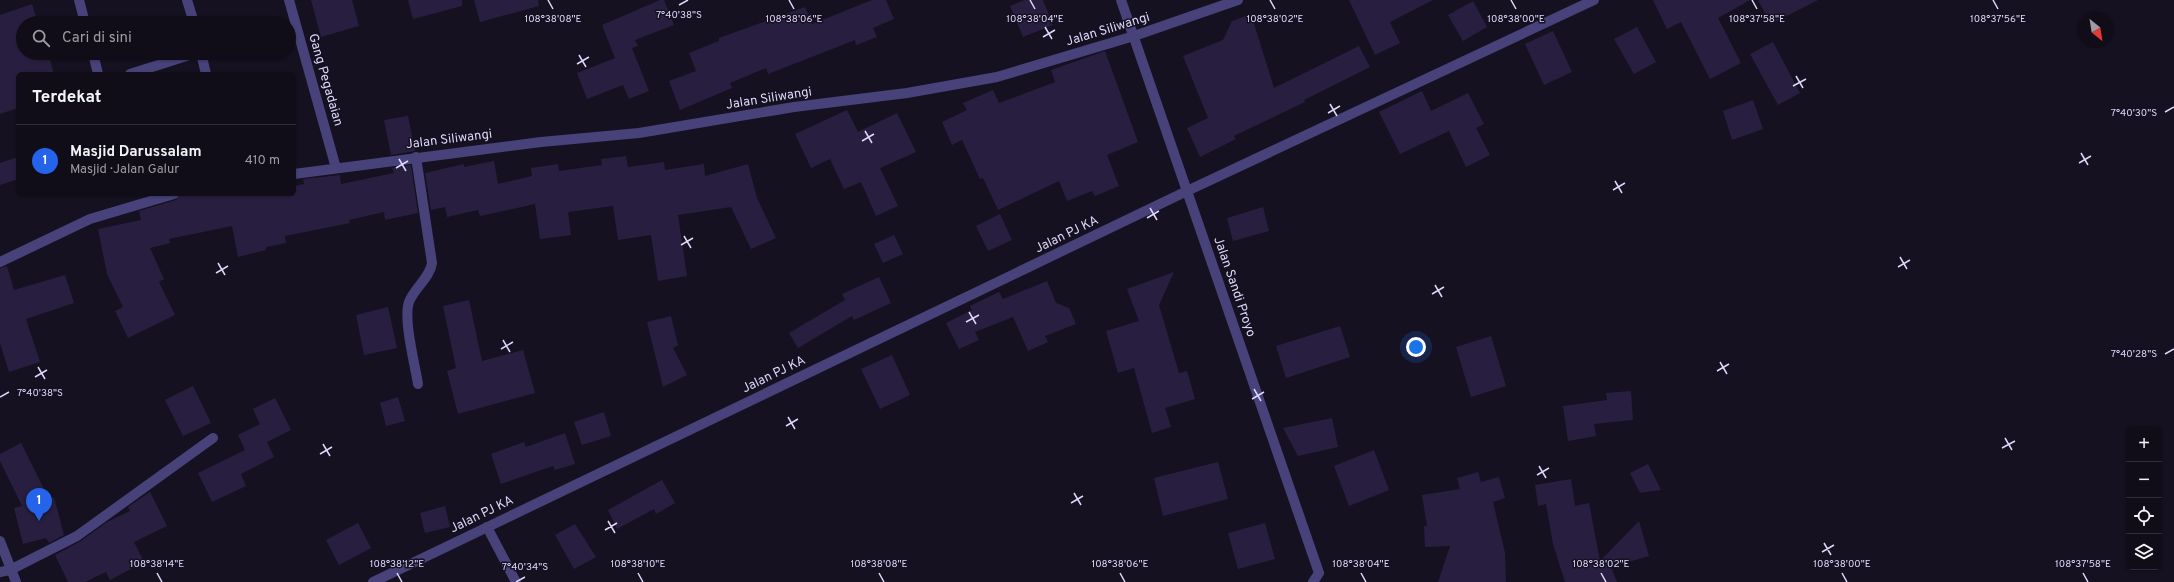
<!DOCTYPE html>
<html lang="id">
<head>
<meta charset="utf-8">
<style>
	body { margin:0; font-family:Overpass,sans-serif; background:#191622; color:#f1f3f6 }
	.controls { position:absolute; right:12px; bottom:12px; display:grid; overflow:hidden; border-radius:6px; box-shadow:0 1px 3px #0004 }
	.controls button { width:36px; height:36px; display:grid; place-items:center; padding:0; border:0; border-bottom:1px solid #302d38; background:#100d19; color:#f1f3f6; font:20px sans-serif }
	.compass { position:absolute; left:2078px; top:12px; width:36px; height:36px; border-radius:50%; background:#100d19; box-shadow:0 1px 3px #0004; rotate:150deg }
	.you { position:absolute; left:1416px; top:347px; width:14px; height:14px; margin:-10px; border:3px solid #fff; border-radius:50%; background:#1a73e8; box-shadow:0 0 0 6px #1a73e833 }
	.badge { display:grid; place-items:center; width:26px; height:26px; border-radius:50%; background:#2563eb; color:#fff; font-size:13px; font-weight:700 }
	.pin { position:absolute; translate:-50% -33px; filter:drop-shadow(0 1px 2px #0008) }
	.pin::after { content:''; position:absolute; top:21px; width:14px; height:12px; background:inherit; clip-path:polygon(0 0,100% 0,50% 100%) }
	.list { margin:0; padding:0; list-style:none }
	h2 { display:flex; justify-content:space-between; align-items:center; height:52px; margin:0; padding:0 16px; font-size:17px }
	h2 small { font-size:13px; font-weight:400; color:#9c9ca2 }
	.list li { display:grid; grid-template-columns:26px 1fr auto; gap:12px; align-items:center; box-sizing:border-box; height:72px; padding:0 16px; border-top:1px solid #302d38 }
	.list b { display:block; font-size:15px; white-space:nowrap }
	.list p { margin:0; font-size:13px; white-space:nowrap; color:#9c9ca2 }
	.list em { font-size:13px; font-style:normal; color:#9c9ca2 }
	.icon { flex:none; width:22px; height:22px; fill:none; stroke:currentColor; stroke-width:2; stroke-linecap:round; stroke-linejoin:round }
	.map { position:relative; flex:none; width:2174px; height:582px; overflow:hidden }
	.search { position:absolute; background:#100d19; box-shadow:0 1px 3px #0004; left:16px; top:16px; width:280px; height:44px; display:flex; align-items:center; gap:10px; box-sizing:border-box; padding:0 14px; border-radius:22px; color:#9c9ca2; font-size:15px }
	.panel { position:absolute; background:#100d19; box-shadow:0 1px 3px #0004; left:16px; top:72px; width:280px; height:124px; border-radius:6px }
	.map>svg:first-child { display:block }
</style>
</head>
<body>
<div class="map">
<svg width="2174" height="582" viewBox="0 0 2174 582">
	<rect width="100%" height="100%" fill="#151121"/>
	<g fill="#281f40">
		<path d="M 311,0 L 352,0 L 359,26 L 321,37 Z"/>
		<path d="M 408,0 L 462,0 L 462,6 L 413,19 Z"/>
		<path d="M 474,0 L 538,0 L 539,6 L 480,22 Z"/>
		<path d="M 660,0 L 664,0 L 674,25 L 635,40 L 638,46 L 632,48 L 649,91 L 629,99 L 623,85 L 587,99 L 577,73 L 615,58 L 602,25 Z"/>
		<path d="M 872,0 L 886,0 L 894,19 L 873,28 L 877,37 L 856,45 L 855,40 L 768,74 L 766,68 L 730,83 L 732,88 L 680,110 L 669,81 L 696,71 L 689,53 L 719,41 L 719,38 L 805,7 L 812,24 Z"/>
		<path d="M 1025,0 L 1043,0 L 1053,25 L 1023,37 L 1010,6 Z"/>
		<path d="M 1349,0 L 1433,0 L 1390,22 L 1400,43 L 1375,55 Z"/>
		<path d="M 1653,0 L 1750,0 L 1718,18 L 1741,63 L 1710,79 L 1681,22 L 1667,29 Z"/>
		<path d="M 1758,0 L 1818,0 L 1771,24 Z"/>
		<path d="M 1473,1 L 1487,27 L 1463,41 L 1448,15 Z"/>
		<path d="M 32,4 L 38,23 L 23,23 L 23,53 L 48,53 L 54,74 L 18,74 L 18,108 L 0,114 L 0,15 Z"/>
		<path d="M 1251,14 L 1274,88 L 1359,46 L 1370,67 L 1304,100 L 1305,102 L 1234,136 L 1236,139 L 1200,157 L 1187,128 L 1208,118 L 1183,56 L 1223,40 L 1232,21 Z"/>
		<path d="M 1637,27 L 1656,62 L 1634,74 L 1614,39 Z"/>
		<path d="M 1553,31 L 1572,72 L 1544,85 L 1525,44 Z"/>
		<path d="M 1773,42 L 1800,93 L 1778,105 L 1750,54 Z"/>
		<path d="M 1105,51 L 1138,142 L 1107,155 L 1119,186 L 1095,196 L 1092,191 L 1067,201 L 1059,181 L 998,210 L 983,178 L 980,179 L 962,140 L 952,145 L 942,122 L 967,110 L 963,103 L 993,90 L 999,103 L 1055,82 L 1051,70 Z"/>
		<path d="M 1422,91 L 1431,111 L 1468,93 L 1484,124 L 1476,128 L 1490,155 L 1466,167 L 1449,131 L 1400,154 L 1379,112 Z"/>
		<path d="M 1753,100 L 1763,129 L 1732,140 L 1723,111 Z"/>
		<path d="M 847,110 L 858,132 L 897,113 L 916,152 L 880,168 L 898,206 L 876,216 L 861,182 L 844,189 L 830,159 L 811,168 L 795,134 Z"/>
		<path d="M 408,116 L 415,151 L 391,155 L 384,120 Z"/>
		<path d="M 626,156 L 628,167 L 664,162 L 665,170 L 704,164 L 705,176 L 748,164 L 757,198 L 776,238 L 751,249 L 731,207 L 678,215 L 687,276 L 658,281 L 651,235 L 618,240 L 613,206 L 568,212 L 571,235 L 540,239 L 535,204 L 480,216 L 478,210 L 447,217 L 445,207 L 431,210 L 425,173 L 464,164 L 464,167 L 494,161 L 498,184 L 532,176 L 531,168 L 558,164 L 559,171 L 602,165 L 601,159 Z"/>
		<path d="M 18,157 L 18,179 L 0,185 L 0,163 Z"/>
		<path d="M 411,165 L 418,213 L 385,220 L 384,212 L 349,220 L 350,223 L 285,236 L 286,243 L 266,247 L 266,250 L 238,257 L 232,226 L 169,239 L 170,243 L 150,248 L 164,279 L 159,282 L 175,315 L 128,338 L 115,311 L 123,307 L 107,274 L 98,229 L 141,220 L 139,211 L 176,200 L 180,194 L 294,194 L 294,186 L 304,184 L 303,179 L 340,175 L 341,184 L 394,173 L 392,168 Z"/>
		<path d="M 1263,207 L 1269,231 L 1233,241 L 1227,218 Z"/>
		<path d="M 1000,214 L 1012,240 L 988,251 L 976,226 Z"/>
		<path d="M 894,235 L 903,254 L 883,263 L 874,244 Z"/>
		<path d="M 7,266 L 14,290 L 65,275 L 74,303 L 26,319 L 40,362 L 9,372 L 0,343 L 0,268 Z"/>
		<path d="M 1174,272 L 1159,305 L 1179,373 L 1187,371 L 1195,399 L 1165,408 L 1171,427 L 1152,433 L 1134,368 L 1118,373 L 1106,331 L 1139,321 L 1127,289 Z"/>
		<path d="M 879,277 L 891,303 L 854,320 L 852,316 L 798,348 L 789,333 L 845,300 L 842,294 Z"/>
		<path d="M 1047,281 L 1056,303 L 1069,308 L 1076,324 L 1045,336 L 1048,342 L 1028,351 L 1013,317 L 975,332 L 979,340 L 959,349 L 946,323 L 972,310 L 970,306 L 999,292 L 1003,299 Z"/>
		<path d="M 469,300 L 482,361 L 523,350 L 535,393 L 458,414 L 447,371 L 456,368 L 443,306 Z"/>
		<path d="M 388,307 L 397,348 L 364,355 L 356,315 Z"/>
		<path d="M 671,316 L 678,345 L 673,348 L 687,375 L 663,387 L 647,322 Z"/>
		<path d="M 1340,326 L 1350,357 L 1286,378 L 1276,346 Z"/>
		<path d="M 1491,336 L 1506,386 L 1471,397 L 1456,347 Z"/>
		<path d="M 892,355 L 910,395 L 880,409 L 861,369 Z"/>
		<path d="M 193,386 L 211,423 L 183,436 L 165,400 Z"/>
		<path d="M 1631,391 L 1633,420 L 1594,424 L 1596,436 L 1568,441 L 1563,406 L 1607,400 L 1606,393 Z"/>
		<path d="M 398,397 L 405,421 L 386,426 L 380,403 Z"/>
		<path d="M 275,398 L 291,430 L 267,442 L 274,457 L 241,474 L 246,486 L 212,502 L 198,473 L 245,450 L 238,435 L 260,424 L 253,409 Z"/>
		<path d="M 604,412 L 611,436 L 582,445 L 574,422 Z"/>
		<path d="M 1332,418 L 1338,447 L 1298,456 L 1283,428 Z"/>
		<path d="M 565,433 L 575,464 L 555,470 L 553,466 L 501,484 L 491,454 L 524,442 L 526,447 Z"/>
		<path d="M 21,443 L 49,499 L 54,497 L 64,535 L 49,543 L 46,538 L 23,544 L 14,508 L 22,506 L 0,461 L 0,454 Z"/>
		<path d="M 1374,450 L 1389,490 L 1349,506 L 1334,466 Z"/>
		<path d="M 1218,462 L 1228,499 L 1163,516 L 1154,478 Z"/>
		<path d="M 1648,464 L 1661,490 L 1640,493 L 1630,473 Z"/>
		<path d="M 1478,472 L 1481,482 L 1499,477 L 1505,498 L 1493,502 L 1505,553 L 1506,582 L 1438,582 L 1450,546 L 1425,547 L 1424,526 L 1427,526 L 1422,495 L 1460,489 L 1457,478 Z"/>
		<path d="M 1571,479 L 1575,506 L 1589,503 L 1600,561 L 1639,521 L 1649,556 L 1611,567 L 1617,582 L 1565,582 L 1553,544 L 1546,504 L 1538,506 L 1535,485 Z"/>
		<path d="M 662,480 L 675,503 L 656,514 L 654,509 L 617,529 L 608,510 Z"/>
		<path d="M 150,492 L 167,526 L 134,542 L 144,562 L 110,580 L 106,572 L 85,582 L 68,582 L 55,555 L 81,541 L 107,522 L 130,511 L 128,507 Z"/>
		<path d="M 445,506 L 450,527 L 425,533 L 420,513 Z"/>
		<path d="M 358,523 L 371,548 L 339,565 L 326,540 Z"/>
		<path d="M 1265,523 L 1275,559 L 1238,569 L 1228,533 Z"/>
		<path d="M 575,524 L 596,557 L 574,569 L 555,535 Z"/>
	</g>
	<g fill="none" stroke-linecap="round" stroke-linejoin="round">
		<g stroke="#47427a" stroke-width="10">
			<path d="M 79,0 L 85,23"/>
			<path d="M 187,0 L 194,23"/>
			<path d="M 289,0 L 336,168"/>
			<path d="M 1121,0 L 1319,573 L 1313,582"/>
			<path d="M 93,53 L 98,74"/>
			<path d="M 201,53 L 206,74"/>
			<path d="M 130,74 L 196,53"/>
			<path d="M 416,157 L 432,263 C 430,278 414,288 409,302 C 403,319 415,365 418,384"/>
			<path d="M 294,174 L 541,142 L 639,133 L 794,107 L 907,93 L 997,77 L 1134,36 L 1238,0"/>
			<path d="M 0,262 L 90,219 L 174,194"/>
			<path d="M 487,527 L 516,582"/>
			<path d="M 0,541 L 16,582"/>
			<path d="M 0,572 L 10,570 L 77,536 L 213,438"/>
			<path d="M 373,582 L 1187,191 L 1594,0"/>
		</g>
	</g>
	<path fill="none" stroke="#ddd7fa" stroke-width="1.5" d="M 548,0 L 553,9M 789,0 L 794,9M 1030,0 L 1035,9M 1270,0 L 1275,9M 1511,0 L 1516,9M 1752,0 L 1757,9M 1993,0 L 1998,9M 679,5 L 688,0M 1045,27 L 1052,39M 1043,37 L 1055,30M 579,55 L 586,67M 577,64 L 589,57M 1796,76 L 1803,88M 1793,86 L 1806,79M 1330,104 L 1337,116M 2165,112 L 2174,107M 1328,113 L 1340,106M 865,131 L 872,143M 862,141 L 874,134M 2081,153 L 2088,165M 399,159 L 406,171M 2079,163 L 2091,156M 396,168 L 408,161M 1615,181 L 1622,193M 1613,190 L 1625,183M 1150,208 L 1157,220M 1147,218 L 1159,211M 684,236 L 691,248M 681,245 L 693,238M 1900,257 L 1907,269M 218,263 L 225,275M 1898,267 L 1910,260M 216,273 L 228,266M 1435,285 L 1442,297M 1432,294 L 1444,287M 969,312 L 976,324M 966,322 L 979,315M 503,340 L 510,352M 501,349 L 513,342M 2165,354 L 2174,349M 1720,362 L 1727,374M 38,367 L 45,379M 1717,371 L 1729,364M 35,377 L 47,370M 1254,389 L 1261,401M 0,397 L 9,392M 1252,399 L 1264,392M 788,417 L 795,429M 786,426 L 798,419M 2005,438 L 2012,450M 323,444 L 330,456M 2002,448 L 2015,441M 320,454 L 332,447M 1539,466 L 1546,478M 1537,475 L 1549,468M 1074,493 L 1081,505M 1071,503 L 1083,496M 608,521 L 615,533M 605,530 L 617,523M 1824,543 L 1831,555M 1822,552 L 1834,545M 157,573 L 162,582M 397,573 L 402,582M 638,573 L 643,582M 879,573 L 884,582M 1120,573 L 1125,582M 1361,573 L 1366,582M 1601,573 L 1606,582M 1842,573 L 1847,582M 2083,573 L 2088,582M 516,582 L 525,577"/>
	<g text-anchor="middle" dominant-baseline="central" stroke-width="3" stroke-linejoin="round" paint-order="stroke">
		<g font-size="13" fill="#ddd7fa" stroke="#151121">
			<text transform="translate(1108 30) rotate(-17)">Jalan Siliwangi</text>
			<text transform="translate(325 80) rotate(74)">Gang Pegadaian</text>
			<text transform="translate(769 99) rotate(-9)">Jalan Siliwangi</text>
			<text transform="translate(449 140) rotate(-7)">Jalan Siliwangi</text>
			<text transform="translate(1067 235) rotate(-26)">Jalan PJ KA</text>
			<text transform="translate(1234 287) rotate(71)">Jalan Sandi Proyo</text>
			<text transform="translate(774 375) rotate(-26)">Jalan PJ KA</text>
			<text transform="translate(482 515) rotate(-26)">Jalan PJ KA</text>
		</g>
	</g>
	<g font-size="10" text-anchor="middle" fill="#ddd7fa" stroke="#151121" stroke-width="3" stroke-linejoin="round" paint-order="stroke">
		<text x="679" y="18">7°40'38"S</text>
		<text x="553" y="22">108°38'08"E</text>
		<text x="794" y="22">108°38'06"E</text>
		<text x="1035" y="22">108°38'04"E</text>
		<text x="1275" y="22">108°38'02"E</text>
		<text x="1516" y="22">108°38'00"E</text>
		<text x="1757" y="22">108°37'58"E</text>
		<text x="1998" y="22">108°37'56"E</text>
		<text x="2134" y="116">7°40'30"S</text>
		<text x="2134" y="357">7°40'28"S</text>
		<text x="40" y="396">7°40'38"S</text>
		<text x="157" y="567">108°38'14"E</text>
		<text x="397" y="567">108°38'12"E</text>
		<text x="638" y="567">108°38'10"E</text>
		<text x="879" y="567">108°38'08"E</text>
		<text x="1120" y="567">108°38'06"E</text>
		<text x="1361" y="567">108°38'04"E</text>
		<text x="1601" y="567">108°38'02"E</text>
		<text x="1842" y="567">108°38'00"E</text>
		<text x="2083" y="567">108°37'58"E</text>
		<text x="525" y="570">7°40'34"S</text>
	</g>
</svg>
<div class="controls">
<button>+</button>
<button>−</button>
<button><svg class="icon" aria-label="locate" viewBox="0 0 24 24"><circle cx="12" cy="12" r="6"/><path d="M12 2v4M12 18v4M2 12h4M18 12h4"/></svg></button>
<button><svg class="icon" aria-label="layers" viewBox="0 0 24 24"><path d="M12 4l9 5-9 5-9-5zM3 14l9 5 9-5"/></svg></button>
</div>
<svg class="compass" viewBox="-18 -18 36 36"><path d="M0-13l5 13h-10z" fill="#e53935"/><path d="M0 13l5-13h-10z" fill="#9c9ca2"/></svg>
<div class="you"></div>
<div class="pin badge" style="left:39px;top:521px">1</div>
<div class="search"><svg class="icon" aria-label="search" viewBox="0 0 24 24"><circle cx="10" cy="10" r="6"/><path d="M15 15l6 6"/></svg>Cari di sini</div>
<section class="panel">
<h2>Terdekat<small></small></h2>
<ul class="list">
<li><span class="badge">1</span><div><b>Masjid Darussalam</b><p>Masjid · Jalan Galur</p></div><em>410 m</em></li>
</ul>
</section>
</div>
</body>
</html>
